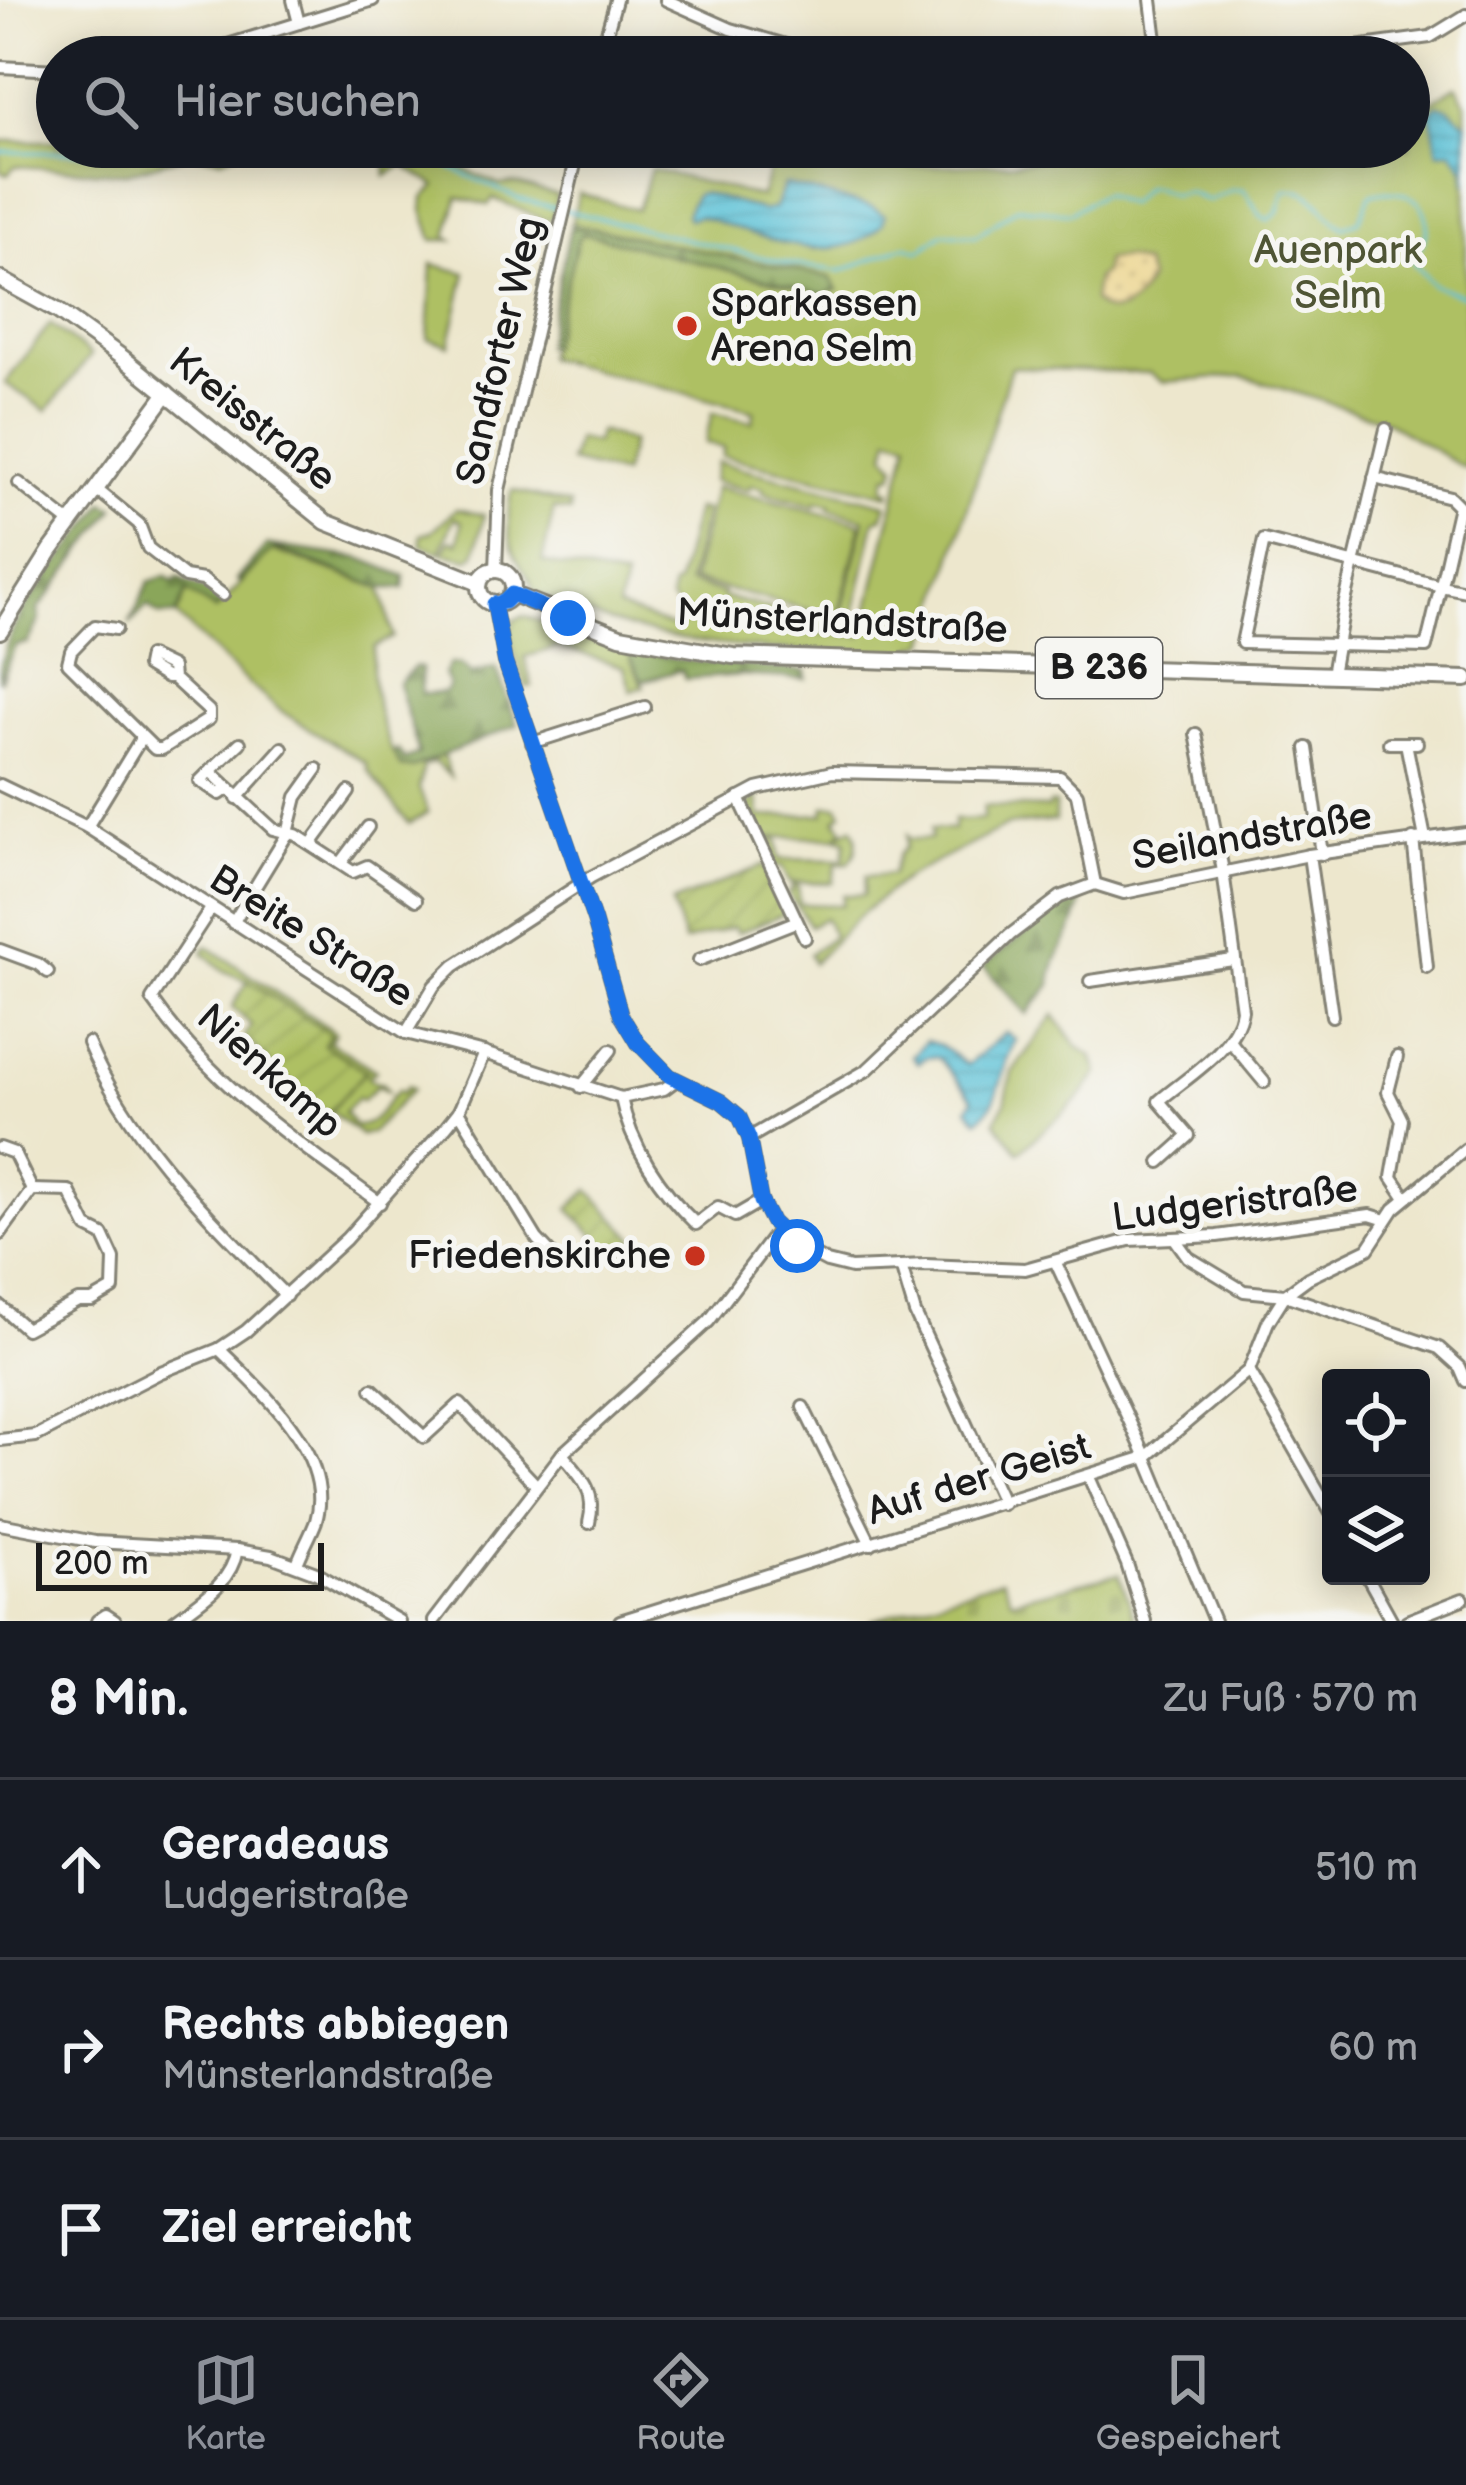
<!DOCTYPE html>
<html lang="de">
<head>
<meta charset="utf-8">
<style>
	body { margin:0; font-family:"Balsamiq Sans",sans-serif; background:#20242c; color:#f1f3f6 }
	.controls { position:absolute; right:36px; bottom:36px; display:grid; overflow:hidden; border-radius:12px; box-shadow:0 6px 30px #0003 }
	.controls button { width:108px; height:108px; display:grid; place-items:center; padding:0; border:0; border-bottom:3px solid #363941; background:#171b24; color:#f1f3f6; font:60px sans-serif }
	.scale { position:absolute; left:36px; bottom:30px; width:288px; box-sizing:border-box; padding-left:12px; border:6px solid #1c1c1c; border-top:0; font-size:33px; line-height:42px; white-space:nowrap; color:#1c1c1c; -webkit-text-stroke:9px #f6f6f2; paint-order:stroke }
	.stop { position:absolute; width:36px; height:36px; margin:-27px; border:9px solid #1a73e8; border-radius:50%; background:#fff }
	.stop.end { background:#1a73e8; border-color:#fff; box-shadow:0 3px 12px #0008 }
	.list { margin:0; padding:0; list-style:none }
	h2 { display:flex; justify-content:space-between; align-items:center; height:156px; margin:0; padding:0 48px; font-size:51px }
	h2 small { font-size:39px; font-weight:400; color:#9ea1a6 }
	.list li { display:grid; grid-template-columns:78px 1fr auto; gap:36px; align-items:center; box-sizing:border-box; height:180px; padding:0 48px; border-top:3px solid #363941 }
	.list b { display:block; font-size:45px; white-space:nowrap }
	.list p { margin:0; font-size:39px; white-space:nowrap; color:#9ea1a6 }
	.list em { font-size:39px; font-style:normal; color:#9ea1a6 }
	.icon { flex:none; width:66px; height:66px; fill:none; stroke:currentColor; stroke-width:2; stroke-linecap:round; stroke-linejoin:round }
	.map { position:relative; flex:none; width:1466px; height:1621px; overflow:hidden }
	.search { position:absolute; background:#171b24; box-shadow:0 6px 30px #0003; left:36px; right:36px; top:36px; height:132px; display:flex; align-items:center; gap:30px; box-sizing:border-box; padding:0 42px; border-radius:66px; color:#9ea1a6; font-size:45px }
	.sheet { height:696px; background:#171b24 }
	nav { display:flex; justify-content:space-around; align-items:center; box-sizing:border-box; height:168px; border-top:3px solid #363941; background:#171b24; font-size:33px; color:#9ea1a6 }
	nav a { display:grid; justify-items:center; gap:6px }
	nav .on { color:#8c9099 }
	.map>svg:first-child { display:block }
</style>
</head>
<body>
<div class="map">
<svg width="1466" height="1621" viewBox="0 0 1466 1621">
	<defs>
		<pattern id="forest-firs" width="22" height="20" patternUnits="userSpaceOnUse" patternTransform="scale(3)"><rect width="22" height="20" fill="#8aa65a"/><path d="M5 1l3.5 6h-7zM16 11l3.5 6h-7z" fill="#70864a"/></pattern>
		<pattern id="sand-dots" width="8" height="8" patternUnits="userSpaceOnUse" patternTransform="scale(3)"><rect width="8" height="8" fill="#eeda9e"/><path d="M2 2h.1M6 6h.1" fill="none" stroke="#ccba88" stroke-width="1.8" stroke-linecap="round"/></pattern>
		<pattern id="cemetery-stones" width="16" height="16" patternUnits="userSpaceOnUse" patternTransform="scale(3)"><rect width="16" height="16" fill="#aec064"/><path d="M2 7V4a2 2 0 0 1 4 0v3zM10 15v-3a2 2 0 0 1 4 0v3z" fill="#95a456"/></pattern>
		<pattern id="garden-furrows" width="10" height="10" patternUnits="userSpaceOnUse" patternTransform="scale(3)"><rect width="10" height="10" fill="#aec064"/><path d="M-1 1l2-2M0 10L10 0M9 11l2-2" fill="none" stroke="#95a456"/></pattern>
		<pattern id="water-rules" width="6" height="5" patternUnits="userSpaceOnUse" patternTransform="scale(3)"><rect width="6" height="5" fill="#5ac1d7"/><path d="M0 2.5h6" fill="none" stroke="#4ea5b8"/></pattern>
	</defs>
	<rect width="100%" height="100%" fill="#f6f6f2"/>
	<filter id="ink" filterUnits="userSpaceOnUse"><feTurbulence type="fractalNoise" baseFrequency=".00833" numOctaves="2"/><feDisplacementMap in="SourceGraphic" scale="24" xChannelSelector="R" yChannelSelector="G"/><feConvolveMatrix kernelMatrix="1 2 1 2 8 2 1 2 1" color-interpolation-filters="sRGB"/></filter>
	<filter id="wash" filterUnits="userSpaceOnUse"><feTurbulence type="fractalNoise" baseFrequency=".004" numOctaves="4" result="noise"/><feDisplacementMap in="SourceGraphic" scale="48" xChannelSelector="R" yChannelSelector="G"/><feGaussianBlur stdDeviation="2.7" result="paint"/><feColorMatrix in="noise" values="0 0 0 0 0 0 0 0 0 0 0 0 0 0 0 0 0 1.4 0 .05"/><feComposite in="paint" operator="in"/></filter>
	<g filter="url(#wash)">
		<rect width="100%" height="100%" fill="#ede7cd"/>
		<g fill="#aec064" stroke="#656e40" stroke-width="3" fill-rule="evenodd">
			<path d="M 1455,87 L 1466,104 L 1466,469 L 1384,420 L 1242,376 L 1163,382 L 1149,373 L 1011,367 L 926,643 L 915,646 L 914,655 C 785,650 651,654 534,590 C 531,578 525,574 519,563 C 507,544 506,512 512,490 L 570,505 L 570,512 L 554,509 L 542,562 L 625,579 L 618,608 L 672,627 L 687,622 L 720,628 L 862,636 L 909,441 L 890,437 L 886,453 L 896,465 L 893,475 L 887,475 L 884,488 L 891,491 L 889,495 L 722,456 L 724,448 L 705,443 L 712,413 L 753,422 L 754,411 L 546,358 L 578,239 L 584,233 L 823,294 L 837,289 L 829,277 L 571,224 L 579,193 L 637,210 L 651,169 L 761,197 L 776,147 L 826,147 L 910,167 L 1012,163 L 1171,147 L 1409,147 L 1409,115 ZM 782,188 L 814,249 L 699,216 L 688,218 L 686,214 L 696,194 L 703,193 L 764,211 L 776,208 Z"/>
			<path d="M 0,141 L 57,141 L 57,147 L 249,147 L 222,158 L 190,154 L 126,173 L 15,166 L 8,174 L 0,171 Z"/>
			<path d="M 340,147 L 416,147 L 499,185 L 514,183 L 557,195 L 553,219 L 545,220 L 493,198 L 488,205 L 458,197 L 447,236 L 453,240 L 433,240 L 423,210 L 424,198 L 436,186 L 403,165 L 386,176 L 385,155 Z"/>
			<path d="M 432,264 L 466,273 L 449,345 L 428,339 Z"/>
			<path d="M 50,324 L 91,355 L 47,411 L 5,383 Z"/>
			<path d="M 599,431 L 631,442 L 623,475 L 570,462 L 577,439 L 595,443 Z"/>
			<path d="M 717,462 L 887,504 L 882,517 L 875,520 L 851,629 C 824,632 720,624 694,615 C 683,612 677,607 670,599 L 673,586 L 677,585 L 696,509 L 705,511 L 688,583 L 723,593 L 723,597 L 802,616 L 804,613 L 840,620 L 865,519 L 829,509 L 830,505 L 816,502 L 815,506 L 764,493 L 764,489 L 751,485 L 748,490 L 713,481 Z"/>
			<path d="M 715,487 L 861,523 L 838,617 L 692,581 Z"/>
			<path d="M 456,509 L 484,515 L 475,554 L 469,559 L 443,553 L 450,540 L 458,543 L 462,522 L 454,518 L 440,552 L 421,545 L 421,535 L 431,532 Z"/>
			<path d="M 272,550 L 381,588 L 393,637 L 374,647 C 367,679 382,738 401,767 L 412,768 L 443,755 L 450,776 L 434,762 L 424,766 L 419,788 L 428,812 L 409,824 L 367,769 L 367,764 C 339,744 309,731 280,710 C 243,682 210,646 176,615 L 187,591 L 216,610 Z"/>
			<path d="M 524,616 L 626,648 L 644,687 L 631,691 L 624,667 L 559,647 L 524,657 L 532,686 L 526,687 L 513,649 L 510,633 L 514,620 Z"/>
			<path d="M 758,797 L 760,817 L 824,814 L 825,806 L 838,806 L 842,813 L 836,819 L 843,829 L 836,838 L 762,837 L 747,805 Z"/>
			<path d="M 1049,804 L 1055,804 L 1055,821 L 1009,825 L 907,877 L 861,914 L 813,963 L 809,954 L 833,936 L 825,918 L 810,926 L 788,893 L 793,890 L 791,885 L 798,885 L 800,904 L 842,905 L 843,895 L 864,895 L 866,876 L 892,874 L 898,855 L 906,847 L 907,835 L 910,839 L 931,839 L 931,829 L 953,830 L 954,820 L 983,819 L 984,806 L 1048,808 Z"/>
			<path d="M 852,827 C 860,837 857,854 849,863 L 836,864 L 833,883 L 789,882 L 782,866 L 775,868 L 763,840 L 777,840 L 779,859 L 843,860 L 846,840 L 839,839 L 839,835 Z"/>
			<path d="M 207,946 L 335,1032 L 330,1042 L 376,1071 L 368,1076 L 370,1080 L 382,1083 L 389,1092 L 378,1085 L 361,1101 L 358,1098 L 344,1112 L 355,1126 C 379,1127 383,1101 399,1090 L 402,1093 L 408,1086 L 413,1089 L 372,1132 L 361,1135 L 330,1111 L 365,1071 L 323,1044 L 329,1034 L 248,981 L 224,971 L 203,952 Z"/>
			<path d="M 1054,1015 L 1078,1047 L 1092,1056 L 1098,1073 L 1081,1097 L 1019,1152 L 995,1121 L 1005,1103 L 1012,1072 Z"/>
		</g>
		<g fill="url(#forest-firs)" stroke="#53613b" stroke-width="3">
			<path d="M 571,224 L 830,277 L 838,290 L 823,294 L 584,233 L 578,239 L 550,347 L 545,346 Z"/>
			<path d="M 104,503 L 115,508 L 38,610 L 40,619 L 28,643 L 15,646 L 0,682 C 0,612 71,559 104,503 Z"/>
			<path d="M 267,545 L 360,558 L 405,576 L 404,588 L 381,588 L 281,550 L 272,550 L 241,582 L 237,580 Z"/>
			<path d="M 166,576 L 173,582 L 178,577 C 195,588 209,589 224,602 L 215,610 L 187,591 L 176,615 L 160,615 L 147,606 L 129,625 L 149,582 Z"/>
			<path d="M 626,648 L 679,660 L 806,671 L 806,679 L 743,675 L 685,679 L 682,670 L 642,681 Z"/>
			<path d="M 450,664 L 461,665 L 471,674 L 496,668 L 517,725 L 412,768 L 401,767 L 393,753 L 398,750 L 404,760 L 419,754 L 398,684 L 415,666 L 421,668 L 421,694 L 444,693 L 449,686 L 444,674 Z"/>
			<path d="M 1081,898 C 1078,933 1054,947 1051,985 L 1027,1014 L 983,966 L 1059,907 Z"/>
		</g>
		<path fill="url(#sand-dots)" stroke="#857b5d" stroke-width="3" d="M 1126,258 L 1144,264 L 1149,279 C 1139,303 1113,325 1093,301 L 1096,279 L 1103,273 L 1106,260 Z"/>
		<path fill="url(#cemetery-stones)" stroke="#656e40" stroke-width="3" d="M 1119,1574 L 1136,1621 L 870,1621 L 1002,1579 L 1011,1600 Z"/>
		<g fill="url(#garden-furrows)" stroke="#656e40" stroke-width="3">
			<path d="M 764,865 L 786,913 L 737,933 L 734,927 L 684,942 L 672,903 Z"/>
			<path d="M 248,981 L 330,1034 L 324,1045 L 366,1071 L 327,1114 L 277,1071 L 244,1036 L 252,1026 L 232,1007 Z"/>
			<path d="M 589,1190 L 635,1239 L 623,1254 L 619,1249 L 613,1254 L 569,1209 Z"/>
		</g>
		<g fill="url(#water-rules)" stroke="#3b6e7a" stroke-width="3">
			<path d="M 1437,105 L 1449,108 L 1466,124 L 1466,184 L 1464,168 L 1452,150 L 1438,152 L 1430,113 Z"/>
			<path d="M 785,184 L 872,207 L 885,215 L 883,223 C 836,276 755,232 699,216 L 688,219 L 686,214 L 696,194 L 703,193 L 763,211 L 775,208 Z"/>
			<path d="M 1006,1032 L 1016,1040 C 1000,1066 1003,1102 978,1120 L 968,1108 L 973,1099 L 939,1058 L 927,1057 L 918,1063 L 912,1056 L 926,1041 L 940,1045 L 967,1065 Z"/>
		</g>
		<g fill="none" stroke-linecap="round" stroke-linejoin="round">
			<g stroke="#5ac1d7" stroke-width="3">
				<path d="M 404,147 L 519,199 L 790,264 L 841,271 L 905,246 L 920,251 L 943,233 L 976,236 L 1018,207 L 1070,213 L 1102,194 L 1128,204 L 1145,187 L 1152,186 L 1172,195 L 1187,192 L 1208,201 L 1232,190 L 1244,190 L 1261,216 L 1268,220 L 1278,213 L 1284,191 C 1313,183 1322,214 1344,227 L 1359,221 L 1370,195 C 1395,185 1429,196 1427,228 C 1426,241 1415,250 1414,264 L 1433,285 L 1466,296"/>
				<path d="M 0,152 L 137,153 L 163,147"/>
			</g>
		</g>
	</g>
	<g filter="url(#ink)">
		<g fill="none" stroke-linecap="round" stroke-linejoin="round">
			<defs>
				<g id="minor">
					<path d="M 293,0 L 299,23"/>
					<path d="M 666,0 L 731,29 L 827,57"/>
					<path d="M 1151,0 L 1158,57"/>
					<path d="M 189,57 L 373,0"/>
					<path d="M 600,57 L 616,0"/>
					<path d="M 1280,57 L 1430,37 L 1466,15"/>
					<path d="M 0,67 L 57,70"/>
					<path d="M 1374,478 L 1450,497 L 1459,506 C 1448,553 1438,600 1426,647 L 1242,643 L 1264,540 L 1441,586 L 1466,591"/>
					<path d="M 19,483 L 70,523"/>
					<path d="M 95,488 L 139,524 L 148,548 L 185,577 L 203,580 L 223,595"/>
					<path d="M 496,570 L 499,490 L 579,147"/>
					<path d="M 494,604 L 505,662 L 594,920 L 621,1015 L 638,1043 L 670,1076 L 721,1101 L 739,1116 L 749,1138 L 761,1201 L 772,1222 L 797,1246 L 827,1262 L 851,1268 L 926,1265 L 1025,1269 L 1129,1240 L 1217,1236 L 1370,1215 L 1386,1220"/>
					<path d="M 116,629 L 95,626 L 71,651 L 68,663 L 155,749 L 162,749 L 209,719 L 209,711 L 173,678 L 172,667 L 149,656 L 147,666 L 167,678 L 173,678"/>
					<path d="M 1332,675 L 1344,606 L 1386,429"/>
					<path d="M 240,743 L 210,771 L 273,829 L 296,835 L 353,872 L 367,866 L 416,900"/>
					<path d="M 532,743 L 645,707"/>
					<path d="M 1389,743 L 1417,743"/>
					<path d="M 1406,743 L 1425,838"/>
					<path d="M 1307,748 L 1322,854"/>
					<path d="M 210,771 L 200,781 L 220,794 L 227,789"/>
					<path d="M 0,785 L 87,827 L 406,1033 L 484,1053 L 621,1098 L 664,1089 L 676,1080"/>
					<path d="M 237,798 L 282,748"/>
					<path d="M 739,798 L 805,938"/>
					<path d="M 87,827 L 142,737"/>
					<path d="M 1413,839 L 1427,967"/>
					<path d="M 311,844 L 349,792"/>
					<path d="M 1309,855 L 1332,1016"/>
					<path d="M 341,863 L 368,827"/>
					<path d="M 1095,884 L 1124,893 L 1309,855 L 1466,833"/>
					<path d="M 210,910 L 152,999 C 213,1086 295,1141 380,1203"/>
					<path d="M 233,923 L 288,833 L 297,797 L 317,769"/>
					<path d="M 0,950 L 38,964 L 48,972"/>
					<path d="M 699,960 L 795,922"/>
					<path d="M 1090,981 L 1233,960"/>
					<path d="M 406,1033 L 434,986 L 454,966 L 591,877 L 757,789 L 832,772 L 1060,777 L 1077,794 L 1095,884"/>
					<path d="M 1229,1040 L 1264,1082"/>
					<path d="M 88,1043 C 130,1142 212,1220 286,1296"/>
					<path d="M 1397,1057 L 1388,1092 L 1402,1120 L 1392,1177 L 1406,1198"/>
					<path d="M 581,1087 L 611,1050"/>
					<path d="M 621,1098 C 630,1145 661,1191 696,1224 L 718,1207 L 735,1216 L 761,1201"/>
					<path d="M 459,1111 L 537,1239 L 553,1256"/>
					<path d="M 749,1138 L 867,1070 L 1010,935 L 1060,897 L 1095,884"/>
					<path d="M 0,1148 L 14,1153 L 32,1190"/>
					<path d="M 1160,1162 L 1189,1136 L 1159,1101 C 1188,1076 1236,1049 1242,1010 L 1223,871 L 1196,734"/>
					<path d="M 0,1234 L 32,1190"/>
					<path d="M 1175,1239 L 1188,1257 L 1244,1291 L 1285,1295 L 1439,1348 L 1460,1367 L 1466,1381"/>
					<path d="M 1056,1263 L 1146,1457 L 1214,1621"/>
					<path d="M 901,1266 L 915,1313 L 1003,1504"/>
					<path d="M 0,1306 L 26,1329 L 78,1301 L 92,1301 L 113,1289 L 114,1259 L 103,1235 L 87,1227 L 69,1191 L 32,1190"/>
					<path d="M 219,1349 C 260,1390 336,1455 316,1521 C 311,1535 302,1550 297,1564"/>
					<path d="M 1249,1370 L 1331,1513"/>
					<path d="M 372,1389 L 424,1437 L 460,1404 L 536,1485"/>
					<path d="M 803,1407 L 871,1544"/>
					<path d="M 0,1440 L 36,1436 L 161,1372 L 219,1349 L 246,1331 L 346,1239 L 447,1126 L 459,1111 L 484,1053"/>
					<path d="M 562,1454 C 582,1478 597,1491 589,1523"/>
					<path d="M 1089,1477 L 1127,1564 L 1145,1621"/>
					<path d="M 0,1524 L 95,1542 L 237,1550 L 271,1556 L 316,1573 L 399,1621"/>
					<path d="M 1367,1576 L 1392,1621"/>
					<path d="M 97,1621 L 106,1615 L 115,1621"/>
					<path d="M 174,1621 C 200,1601 231,1584 237,1550"/>
					<path d="M 434,1621 L 562,1454 L 709,1321 L 778,1230"/>
					<path d="M 620,1621 L 1146,1457 L 1249,1370 L 1268,1322 L 1285,1295 L 1308,1278 L 1368,1249 L 1394,1209 L 1466,1149"/>
					<path d="M 1407,1621 L 1463,1599"/>
				</g>
				<g id="major">
					<path d="M 0,279 L 58,311 L 123,358 L 326,522 L 479,583"/>
					<circle cx="496" cy="587" r="17"/>
					<path d="M 512,594 L 620,636 L 733,656 L 1466,679"/>
					<path d="M 0,631 L 51,550 L 167,393"/>
				</g>
			</defs>
			<use href="#minor" stroke="#848274" stroke-width="16"/>
			<use href="#major" stroke="#848274" stroke-width="20"/>
			<use href="#minor" stroke="#fff" stroke-width="10"/>
			<use href="#major" stroke="#fff" stroke-width="14"/>
		</g>
	</g>
	<g fill="none" stroke-linecap="round" stroke-linejoin="round" filter="url(#ink)">
		<path stroke="#1a73e8" stroke-width="15" d="M 568,618 L 512,594 L 504,602 L 494,604 L 505,662 L 594,920 L 621,1015 L 638,1043 L 670,1076 L 721,1101 L 739,1116 L 749,1138 L 761,1201 L 772,1222 L 797,1246"/>
	</g>
	<g fill="#c8321e" stroke="#f6f6f2" stroke-width="4.5">
		<circle cx="687" cy="326" r="12"/>
		<circle cx="695" cy="1256" r="12"/>
	</g>
	<g text-anchor="middle" dominant-baseline="central" stroke-width="10" stroke-linejoin="round" paint-order="stroke">
		<rect fill="#f6f6f2" stroke="#5d5d5c" stroke-width="3" x="1036" y="638" width="126" height="60" rx="9"/>
		<g font-size="36" font-weight="bold" fill="#1c1c1c">
			<text x="1099" y="668">B 236</text>
		</g>
		<g font-size="39" fill="#4f5535" stroke="#f6f6f2">
			<text x="1338" y="251">Auenpark<tspan x="1338" dy="45">Selm</tspan></text>
		</g>
		<g font-size="39" fill="#1c1c1c" stroke="#f6f6f2" text-anchor="start">
			<text x="711" y="304">Sparkassen<tspan x="711" dy="45">Arena Selm</tspan></text>
			<text x="671" y="1256" text-anchor="end">Friedenskirche</text>
		</g>
		<g font-size="39" fill="#1c1c1c" stroke="#f6f6f2">
			<text transform="translate(501 351) rotate(-77)">Sandforter Weg</text>
			<text transform="translate(252 420) rotate(39)">Kreisstraße</text>
			<text transform="translate(842 622) rotate(3)">Münsterlandstraße</text>
			<text transform="translate(1252 837) rotate(-10)">Seilandstraße</text>
			<text transform="translate(311 937) rotate(32)">Breite Straße</text>
			<text transform="translate(269 1072) rotate(42)">Nienkamp</text>
			<text transform="translate(1235 1204) rotate(-7)">Ludgeristraße</text>
			<text transform="translate(979 1480) rotate(-17)">Auf der Geist</text>
		</g>
	</g>
</svg>
<div class="controls">
<button><svg class="icon" aria-label="locate" viewBox="0 0 24 24"><circle cx="12" cy="12" r="6"/><path d="M12 2v4M12 18v4M2 12h4M18 12h4"/></svg></button>
<button><svg class="icon" aria-label="layers" viewBox="0 0 24 24"><path d="M12 4l9 5-9 5-9-5zM3 14l9 5 9-5"/></svg></button>
</div>
<div class="scale">200 m</div>
<div class="stop" style="left:797px;top:1246px"></div>
<div class="stop end" style="left:568px;top:618px"></div>
<div class="search"><svg class="icon" aria-label="search" viewBox="0 0 24 24"><circle cx="10" cy="10" r="6"/><path d="M15 15l6 6"/></svg>Hier suchen</div>
</div>
<section class="sheet">
<h2>8 Min.<small>Zu Fuß · 570 m</small></h2>
<ul class="list">
<li><svg class="icon" aria-label="ahead" viewBox="0 0 24 24"><path d="M12 20V5M6 11l6-6 6 6"/></svg><div><b>Geradeaus</b><p>Ludgeristraße</p></div><em>510 m</em></li>
<li><svg class="icon" aria-label="right" viewBox="0 0 24 24"><path d="M7 20v-9h11M14 6l5 5-5 5"/></svg><div><b>Rechts abbiegen</b><p>Münsterlandstraße</p></div><em>60 m</em></li>
<li><svg class="icon" aria-label="arrive" viewBox="0 0 24 24"><path d="M6 21V4h12l-3 4 3 4H6"/></svg><div><b>Ziel erreicht</b></div></li>
</ul>
</section>
<nav>
<a class="on"><svg class="icon" aria-label="map" viewBox="0 0 24 24"><path d="M3 6l6-2 6 2 6-2v14l-6 2-6-2-6 2zM9 4v14M15 6v14"/></svg>Karte</a>
<a><svg class="icon" aria-label="directions" viewBox="0 0 24 24"><path d="M12 3l9 9-9 9-9-9zM9 14v-3h6M13 9l2 2-2 2"/></svg>Route</a>
<a><svg class="icon" aria-label="saved" viewBox="0 0 24 24"><path d="M7 4h10v16l-5-4-5 4z"/></svg>Gespeichert</a>
</nav>
</body>
</html>
